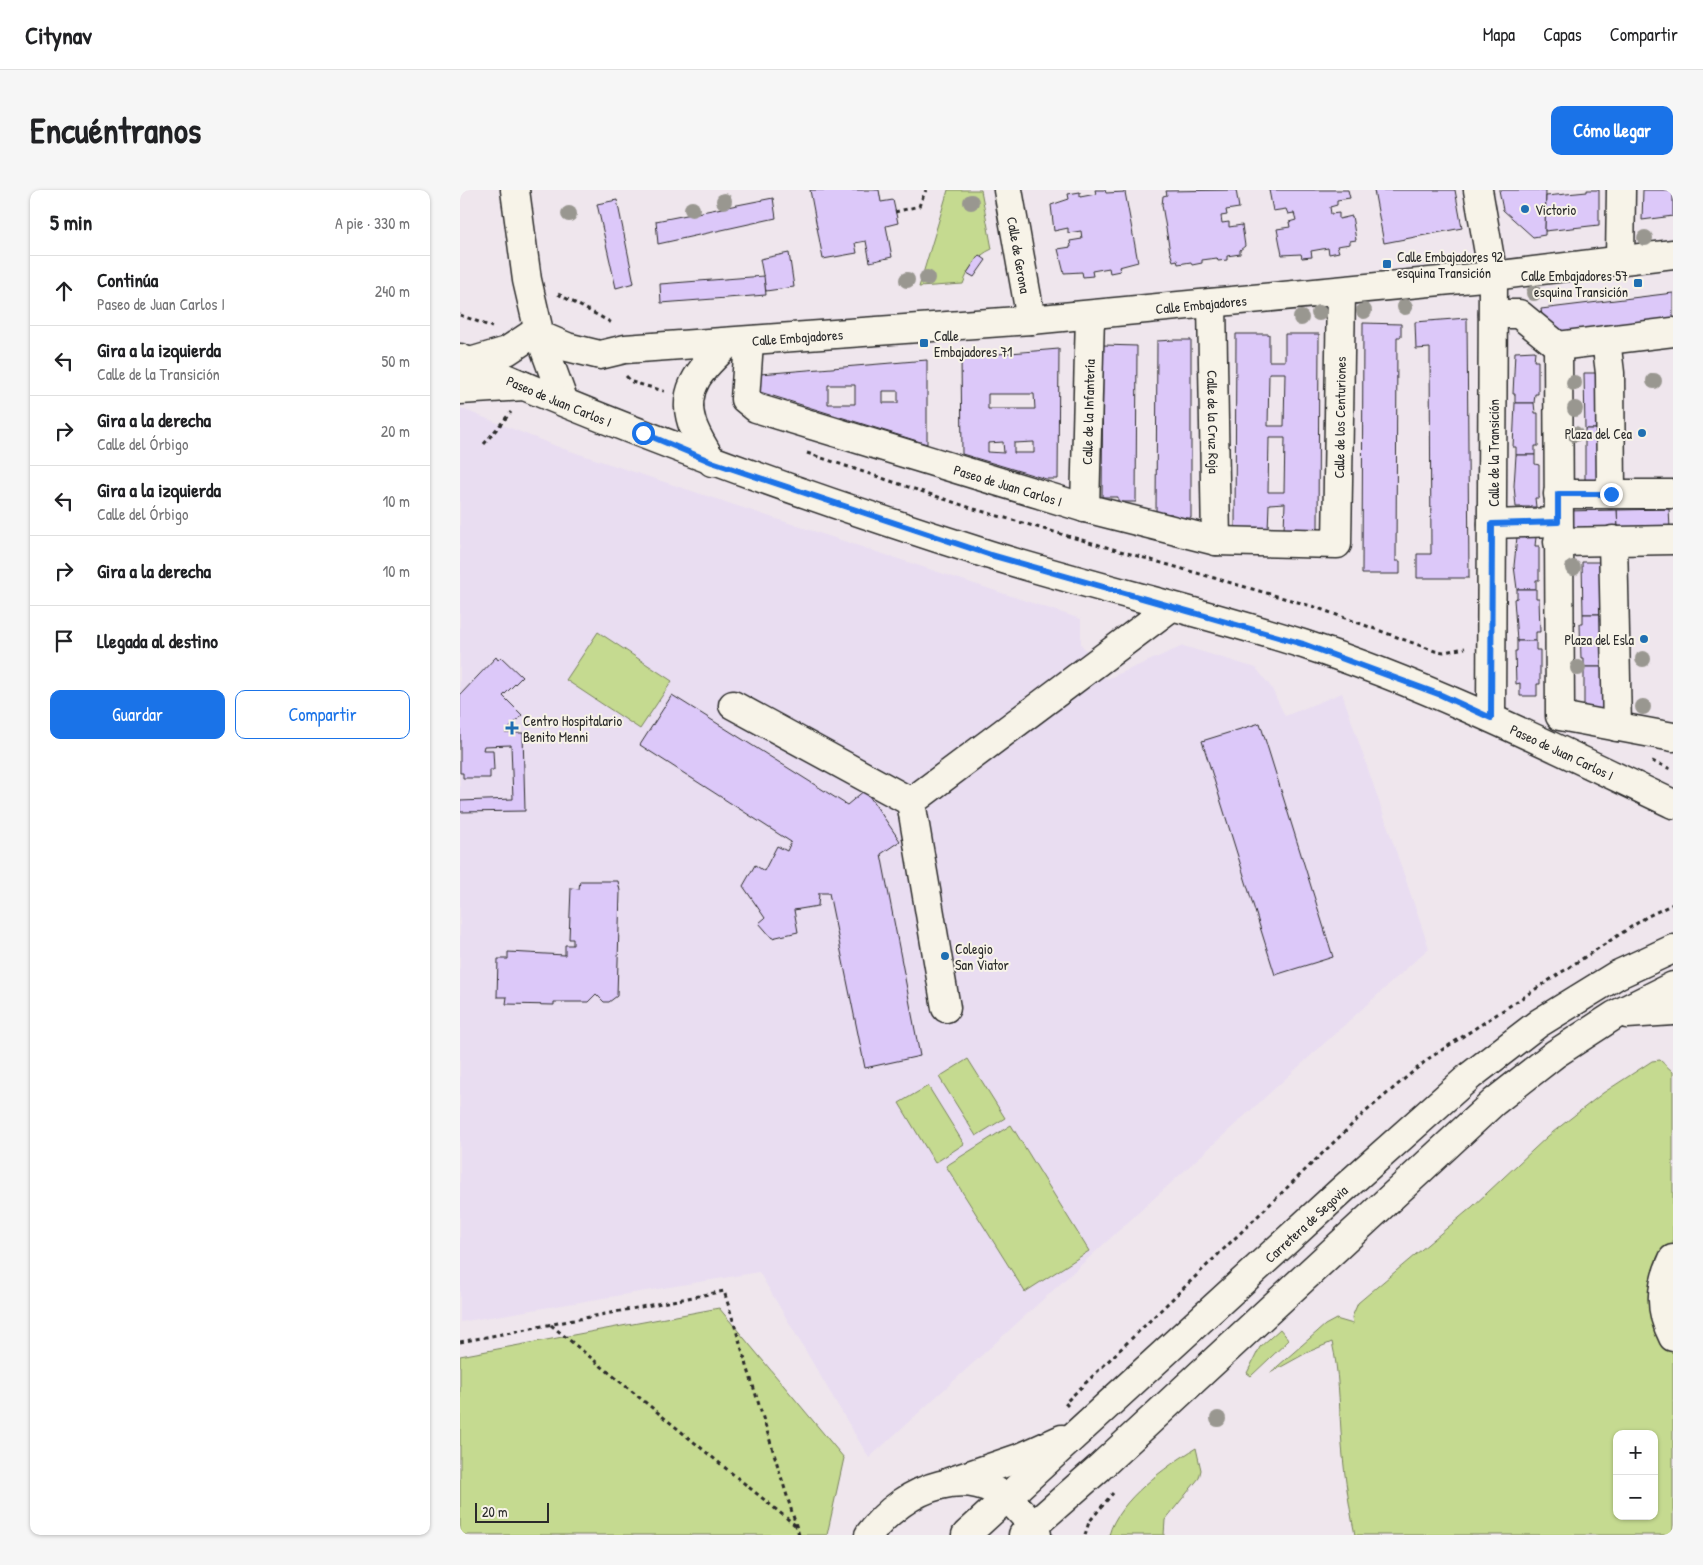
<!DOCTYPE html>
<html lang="es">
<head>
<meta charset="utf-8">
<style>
	body { margin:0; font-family:"Patrick Hand",sans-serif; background:#f6f6f6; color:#202124 }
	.controls { position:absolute; right:15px; bottom:15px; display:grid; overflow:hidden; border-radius:10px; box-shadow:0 1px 4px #0004 }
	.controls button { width:45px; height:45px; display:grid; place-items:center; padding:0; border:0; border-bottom:1px solid #e0e0e0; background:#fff; color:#202124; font:25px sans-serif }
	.scale { position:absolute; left:15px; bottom:12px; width:74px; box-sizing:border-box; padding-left:5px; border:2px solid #2b2b2b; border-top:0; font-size:14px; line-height:18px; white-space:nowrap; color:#2b2b2b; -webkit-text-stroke:4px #f7f3e8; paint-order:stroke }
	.stop { position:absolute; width:15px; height:15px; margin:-11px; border:4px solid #1a73e8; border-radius:50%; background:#fff }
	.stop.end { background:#1a73e8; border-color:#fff; box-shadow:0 1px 5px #0008 }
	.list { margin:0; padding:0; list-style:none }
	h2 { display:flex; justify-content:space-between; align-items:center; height:65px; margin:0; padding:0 20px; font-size:21px }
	h2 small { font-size:16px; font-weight:400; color:#757577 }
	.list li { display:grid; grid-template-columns:32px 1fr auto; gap:15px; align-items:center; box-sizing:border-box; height:70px; padding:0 20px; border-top:1px solid #e0e0e0 }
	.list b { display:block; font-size:19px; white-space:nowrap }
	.list p { margin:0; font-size:16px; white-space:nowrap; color:#757577 }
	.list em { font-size:16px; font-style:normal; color:#757577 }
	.actions { display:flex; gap:10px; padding:15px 20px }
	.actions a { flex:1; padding:11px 0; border:1px solid #1a73e8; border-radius:10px; text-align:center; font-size:18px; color:#1a73e8 }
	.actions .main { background:#1a73e8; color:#fff }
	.icon { flex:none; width:28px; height:28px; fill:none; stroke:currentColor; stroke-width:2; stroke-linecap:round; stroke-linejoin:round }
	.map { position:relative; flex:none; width:1213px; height:1345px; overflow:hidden; border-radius:10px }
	header { display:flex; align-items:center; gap:30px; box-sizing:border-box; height:70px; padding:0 25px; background:#fff; border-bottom:1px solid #e0e0e0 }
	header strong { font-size:24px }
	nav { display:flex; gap:28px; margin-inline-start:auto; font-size:18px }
	.intro { display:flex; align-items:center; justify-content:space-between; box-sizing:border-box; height:120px; padding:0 30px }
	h1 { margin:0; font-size:35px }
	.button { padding:12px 22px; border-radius:10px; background:#1a73e8; color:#fff; font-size:18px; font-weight:700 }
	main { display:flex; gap:30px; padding:0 30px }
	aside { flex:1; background:#fff; border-radius:10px; box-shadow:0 1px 4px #0004 }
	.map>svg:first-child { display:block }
</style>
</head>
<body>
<header>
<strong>Citynav</strong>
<nav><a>Mapa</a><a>Capas</a><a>Compartir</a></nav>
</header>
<div class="intro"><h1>Encuéntranos</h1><a class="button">Cómo llegar</a></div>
<main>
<aside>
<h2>5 min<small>A pie · 330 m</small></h2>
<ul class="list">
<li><svg class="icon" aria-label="ahead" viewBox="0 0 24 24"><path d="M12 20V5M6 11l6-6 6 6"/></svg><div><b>Continúa</b><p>Paseo de Juan Carlos I</p></div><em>240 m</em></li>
<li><svg class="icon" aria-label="left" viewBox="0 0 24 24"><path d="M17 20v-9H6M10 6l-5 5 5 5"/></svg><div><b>Gira a la izquierda</b><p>Calle de la Transición</p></div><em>50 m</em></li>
<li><svg class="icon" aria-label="right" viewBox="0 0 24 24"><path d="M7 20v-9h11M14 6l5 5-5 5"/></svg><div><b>Gira a la derecha</b><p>Calle del Órbigo</p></div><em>20 m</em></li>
<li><svg class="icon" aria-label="left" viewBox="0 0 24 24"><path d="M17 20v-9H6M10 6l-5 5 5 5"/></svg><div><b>Gira a la izquierda</b><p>Calle del Órbigo</p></div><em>10 m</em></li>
<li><svg class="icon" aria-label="right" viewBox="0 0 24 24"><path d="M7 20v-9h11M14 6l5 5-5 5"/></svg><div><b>Gira a la derecha</b></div><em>10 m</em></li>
<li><svg class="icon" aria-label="arrive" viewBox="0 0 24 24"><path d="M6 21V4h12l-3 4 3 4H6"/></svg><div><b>Llegada al destino</b></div></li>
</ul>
<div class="actions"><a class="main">Guardar</a><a>Compartir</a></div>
</aside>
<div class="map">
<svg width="1213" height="1345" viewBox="0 0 1213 1345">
	<rect width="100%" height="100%" fill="#efe6ed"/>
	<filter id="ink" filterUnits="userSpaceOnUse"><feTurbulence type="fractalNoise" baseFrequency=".02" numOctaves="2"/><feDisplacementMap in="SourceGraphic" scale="10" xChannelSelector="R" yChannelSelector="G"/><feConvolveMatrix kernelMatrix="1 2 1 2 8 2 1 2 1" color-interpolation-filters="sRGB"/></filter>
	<g filter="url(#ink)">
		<path fill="#e9ddf1" d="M 0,218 L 101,258 L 621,429 L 621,454 L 647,489 L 723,456 L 796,478 L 811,497 L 825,526 L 882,503 L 969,758 L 409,1268 L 299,1082 L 0,1132 Z"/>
		<g fill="#c5da90" stroke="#78825e" fill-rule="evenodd">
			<path d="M 488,0 L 521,0 L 532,59 C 516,66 509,78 503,94 L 459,97 Z"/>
			<path d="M 138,442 L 212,491 L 180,539 L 106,490 Z"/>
			<path d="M 508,869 L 545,928 L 516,946 L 479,887 Z"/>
			<path d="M 1200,870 L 1213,882 L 1213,1345 L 895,1345 C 888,1311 883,1276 881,1241 C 879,1210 879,1183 872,1152 L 848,1162 L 810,1183 L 865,1135 L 876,1129 L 893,1134 L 892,1127 L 898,1113 L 1012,1017 L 1088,946 L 1143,903 L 1192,871 ZM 1157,1244 L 1194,1244 L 1194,1326 L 1157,1326 Z"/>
			<path d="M 468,896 L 504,954 L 475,973 L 439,913 Z"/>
			<path d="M 551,935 L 629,1061 L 565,1102 L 486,976 Z"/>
			<path d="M 259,1118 L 384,1268 L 367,1345 L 0,1345 L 0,1166 Z"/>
			<path d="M 820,1139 L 829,1150 L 791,1186 L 787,1183 L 800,1157 Z"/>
			<path d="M 736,1258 L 741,1280 L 739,1288 L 705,1330 L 704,1345 L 649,1345 C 658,1310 707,1276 736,1258 Z"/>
		</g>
		<g fill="#dcc8f9" stroke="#2b2b2b" fill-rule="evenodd">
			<path d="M 350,0 L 419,0 L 421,12 L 433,10 L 438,33 L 426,36 L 432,67 L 410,72 L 406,51 L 395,53 L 397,63 L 363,69 Z"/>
			<path d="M 635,0 L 645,0 L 646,3 L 665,2 L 678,72 L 659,77 L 660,81 L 650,83 L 649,78 L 632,81 L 633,86 L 623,87 L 622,82 L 604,83 L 598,59 L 611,57 L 610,51 L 622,49 L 621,41 L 608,43 L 608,38 L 594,41 L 591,15 L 609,9 L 608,4 L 620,2 L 620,7 L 636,4 Z"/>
			<path d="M 776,0 L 779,18 L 766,20 L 767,25 L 761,26 L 762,33 L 769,32 L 769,37 L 782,35 L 785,56 L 780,60 L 780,64 L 767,66 L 767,70 L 758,71 L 757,68 L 742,70 L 742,73 L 732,75 L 731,72 L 718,74 L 717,70 L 713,71 L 710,62 L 702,15 L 703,6 L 707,5 L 706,1 Z"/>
			<path d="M 809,0 L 888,0 L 890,8 L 877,10 L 877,15 L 870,17 L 871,24 L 879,23 L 879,29 L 892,26 L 896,50 L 890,51 L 890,54 L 877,56 L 879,62 L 869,64 L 868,58 L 851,61 L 852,67 L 842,68 L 841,64 L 822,65 L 817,39 L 830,37 L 829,32 L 836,30 L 834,23 L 828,24 L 826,19 L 813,21 Z"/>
			<path d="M 914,0 L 995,0 L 1002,38 L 924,53 Z"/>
			<path d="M 1039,0 L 1086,0 L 1085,45 L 1073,47 L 1043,20 Z"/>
			<path d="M 1127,0 L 1139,0 L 1139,35 L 1085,41 L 1086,6 L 1127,2 Z"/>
			<path d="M 1183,0 L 1213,0 L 1213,26 L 1182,30 Z"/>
			<path d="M 313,8 L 316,28 L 198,54 L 196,31 Z"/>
			<path d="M 157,10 L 174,93 L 156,98 L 137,14 Z"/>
			<path d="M 329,63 L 334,97 L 306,101 L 300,69 Z"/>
			<path d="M 519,65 L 526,70 L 514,87 L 507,83 Z"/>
			<path d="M 304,86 L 306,105 L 201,113 L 200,94 Z"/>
			<path d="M 1213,103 L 1213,129 L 1085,144 L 1081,119 Z"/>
			<path d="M 1007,128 L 1009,388 L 957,388 L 957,364 L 971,364 L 970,158 L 956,159 L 955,132 Z"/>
			<path d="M 903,133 L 941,134 L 941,147 L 937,147 L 936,371 L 940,371 L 940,384 L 902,384 Z"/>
			<path d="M 776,144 L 809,144 L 809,171 L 825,171 L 825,144 L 859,144 L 858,340 L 824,340 L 825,313 L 809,314 L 808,340 L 775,340 ZM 809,183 L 825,183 L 824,236 L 808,236 ZM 809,248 L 825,248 L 824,302 L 808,302 Z"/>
			<path d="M 714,150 L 731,150 L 731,328 L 713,328 L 712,324 L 696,323 L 697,151 Z"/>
			<path d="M 643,155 L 677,156 L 676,312 L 658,312 L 658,307 L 642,307 Z"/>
			<path d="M 599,159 L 598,289 L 586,289 L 502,264 L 501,167 ZM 528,204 L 574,204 L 575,219 L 528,219 ZM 543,252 L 544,263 L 528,262 L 528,253 ZM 574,252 L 574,263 L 554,263 L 554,253 Z"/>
			<path d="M 1075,161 L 1074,171 L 1078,171 L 1078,204 L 1075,204 L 1074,213 L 1055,213 L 1055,204 L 1053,204 L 1055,162 Z"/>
			<path d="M 467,170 L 467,254 L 300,202 L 300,184 ZM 368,195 L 395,195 L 395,214 L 368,214 ZM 423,201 L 438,201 L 438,213 L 423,213 Z"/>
			<path d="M 1124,183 L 1142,183 L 1142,239 L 1125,239 Z"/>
			<path d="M 1055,213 L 1074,213 L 1075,223 L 1078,223 L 1078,256 L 1075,256 L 1075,265 L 1056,265 L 1056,257 L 1053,257 Z"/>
			<path d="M 1125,239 L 1142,239 L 1143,295 L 1125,295 Z"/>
			<path d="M 1056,265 L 1075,265 L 1075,274 L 1079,275 L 1079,308 L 1075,308 L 1076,317 L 1056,317 L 1054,296 Z"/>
			<path d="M 1209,319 L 1210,339 L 1158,340 L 1157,320 Z"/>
			<path d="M 1157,320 L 1158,340 L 1106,341 L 1105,321 Z"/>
			<path d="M 1057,347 L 1076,347 L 1075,356 L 1079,356 L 1079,390 L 1076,390 L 1076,399 L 1057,399 L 1054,376 Z"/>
			<path d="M 1122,372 L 1141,372 L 1142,424 L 1123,424 Z"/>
			<path d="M 1057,399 L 1076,399 L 1076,408 L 1079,408 L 1080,442 L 1076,442 L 1076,451 L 1057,451 L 1054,409 L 1057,408 Z"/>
			<path d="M 1123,424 L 1142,424 L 1142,477 L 1124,477 L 1124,469 L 1121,469 L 1120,434 L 1123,434 Z"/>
			<path d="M 1057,451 L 1076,451 L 1076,460 L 1080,460 L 1080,494 L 1077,494 L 1077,506 L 1060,506 L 1060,493 L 1056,494 L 1055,461 L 1057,461 Z"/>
			<path d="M 36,467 L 38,470 L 41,467 L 62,487 L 43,506 L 62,525 L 45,543 L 63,543 L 65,621 L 0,622 L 0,611 L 53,609 L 51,555 L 24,556 L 23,560 L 33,560 L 34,580 L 30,580 L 30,588 L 3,588 L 3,583 L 0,583 L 0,505 Z"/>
			<path d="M 1124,477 L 1142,477 L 1142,486 L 1149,486 L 1149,519 L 1142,519 L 1142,529 L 1124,529 Z"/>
			<path d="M 212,505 L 387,615 L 405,600 L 440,651 L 421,664 L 460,866 L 405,878 L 369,703 L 359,703 L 358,716 L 334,720 L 338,742 L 312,748 L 299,733 L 305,728 L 283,696 L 295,675 L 304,681 L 317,656 L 327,661 L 331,652 L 180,555 Z"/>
			<path d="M 800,533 L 873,767 L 815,785 L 742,551 Z"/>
			<path d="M 120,691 L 158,691 L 160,701 L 157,806 L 149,812 L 144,812 L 136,804 L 128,812 L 94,812 L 94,815 L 46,814 L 47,807 L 37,807 L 38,769 L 48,769 L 48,762 L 105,765 L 105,755 L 113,755 L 113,749 L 109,749 L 111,698 L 119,699 Z"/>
		</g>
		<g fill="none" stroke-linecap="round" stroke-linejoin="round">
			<defs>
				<g id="minor">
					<path id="s1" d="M 548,0 L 571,130"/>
					<path d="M 1018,0 L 1033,86 L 1031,528"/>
					<path d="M 1160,70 L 1161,0"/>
					<path id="s2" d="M 752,113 L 756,351"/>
					<path d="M 1033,124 L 1059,124 L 1098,156 L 1213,142"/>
					<path d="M 1146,150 L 1150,183 L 1151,304"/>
					<path id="s3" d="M 289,152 L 285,209 L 296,218 L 625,318 L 756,351 L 877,354 L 881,101"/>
					<path d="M 1098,156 L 1100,526 L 1213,547"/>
					<path id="s4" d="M 0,178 L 10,172 L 47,161 L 74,143 L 107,157 L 140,165 L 165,159 L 571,130 L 1033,86 L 1213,64"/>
					<path d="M 0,200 L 64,196"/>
					<path d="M 252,272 C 245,259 236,246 232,233 C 220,197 245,175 269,153"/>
					<path d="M 1098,304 L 1213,304"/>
					<path id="s5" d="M 625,318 L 630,125"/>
					<path d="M 1032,334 L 1098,332"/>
					<path d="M 1153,350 L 1157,537"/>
					<path d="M 1098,352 L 1213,350"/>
					<path d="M 273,515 L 451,612"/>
					<path d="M 486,818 L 451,612 L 711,417"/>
					<path d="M 1213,1069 C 1200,1096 1199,1120 1213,1147"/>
					<path d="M 409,1345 C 444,1297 514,1268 559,1320 C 567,1328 573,1335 577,1345"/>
				</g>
				<g id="major">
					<path d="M 55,0 L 67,90 L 80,146 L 104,212"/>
					<path id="s6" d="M 0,168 C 172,245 350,308 530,365 C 633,397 740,421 843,454 C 971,496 1091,556 1213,614"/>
					<path d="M 1167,824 L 1213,821"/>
					<path d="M 489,1292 L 562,1267 L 602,1249"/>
					<path id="s7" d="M 506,1345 L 882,1000 L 1010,886 L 1079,833 L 1157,785 L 1213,759"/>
					<path d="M 563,1345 L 639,1278 L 1034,912 L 1095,864 L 1155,825 L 1213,796"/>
				</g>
			</defs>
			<use href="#minor" stroke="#2b2b2b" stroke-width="31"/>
			<use href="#major" stroke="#2b2b2b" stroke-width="31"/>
			<g stroke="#2b2b2b" stroke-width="3" stroke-dasharray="4 4" stroke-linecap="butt">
				<path d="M 435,22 L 459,16 L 466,0"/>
				<path d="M 98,104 L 154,134"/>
				<path d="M 0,125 L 32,137"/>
				<path d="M 166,186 L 172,192 L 204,201"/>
				<path d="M 24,254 L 51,222"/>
				<path d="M 347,263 L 514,319 L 855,417 L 975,461 L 984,462 L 1005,458"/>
				<path d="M 1192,571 L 1213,580"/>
				<path d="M 91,1135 L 335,1335"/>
				<path d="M 0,1152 L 264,1101 L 339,1345"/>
				<path d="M 608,1216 L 605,1213 L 903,924 L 968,869 L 1188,726 L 1213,714"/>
				<path d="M 625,1345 L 629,1332 L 653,1303"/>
			</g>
			<use href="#minor" stroke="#f7f3e8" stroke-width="28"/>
			<use href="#major" stroke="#f7f3e8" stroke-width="28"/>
		</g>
		<g fill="#999790">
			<circle cx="264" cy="11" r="8"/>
			<circle cx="511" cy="12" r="8"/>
			<circle cx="232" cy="19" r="8"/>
			<circle cx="109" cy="24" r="8"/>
			<circle cx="1185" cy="48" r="8"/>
			<circle cx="467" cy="88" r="8"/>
			<circle cx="447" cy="90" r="8"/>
			<circle cx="1074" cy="103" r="8"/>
			<circle cx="945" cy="117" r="8"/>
			<circle cx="904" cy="121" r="8"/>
			<circle cx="859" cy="123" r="8"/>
			<circle cx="841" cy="128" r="8"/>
			<circle cx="1194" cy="191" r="8"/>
			<circle cx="1114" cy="193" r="8"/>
			<circle cx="1115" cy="219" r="8"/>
			<circle cx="1115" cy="244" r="8"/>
			<circle cx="1113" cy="378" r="8"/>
			<circle cx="1183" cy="469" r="8"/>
			<circle cx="1118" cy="478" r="8"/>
			<circle cx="1183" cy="517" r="8"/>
			<circle cx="758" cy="1229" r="8"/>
		</g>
	</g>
	<g fill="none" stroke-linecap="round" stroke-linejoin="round" filter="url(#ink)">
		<path stroke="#1a73e8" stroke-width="6" d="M 183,243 L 252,272 L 531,365 L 843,454 L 981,505 L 1031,528 L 1032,334 L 1098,332 L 1098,304 L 1151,304"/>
	</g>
	<g fill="#1f6fb2" stroke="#f7f3e8" stroke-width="2">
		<circle cx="1065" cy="19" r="5"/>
		<rect x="922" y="69" width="10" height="10" rx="2.5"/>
		<rect x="1173" y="88" width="10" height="10" rx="2.5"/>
		<rect x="459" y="148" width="10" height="10" rx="2.5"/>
		<circle cx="1182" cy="243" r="5"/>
		<circle cx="1184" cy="449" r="5"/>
		<path d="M49.5 530.5h5v5h5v5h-5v5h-5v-5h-5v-5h5z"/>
		<circle cx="485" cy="766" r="5"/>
	</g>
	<g text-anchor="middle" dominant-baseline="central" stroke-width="4" stroke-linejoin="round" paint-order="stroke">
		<g font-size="14" fill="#2b2b2b" stroke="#f7f3e8" text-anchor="start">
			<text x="1075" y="19">Victorio</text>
			<text x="937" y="66">Calle Embajadores 92<tspan x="937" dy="16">esquina Transición</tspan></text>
			<text x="1168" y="85" text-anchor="end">Calle Embajadores 57<tspan x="1168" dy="16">esquina Transición</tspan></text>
			<text x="474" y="145">Calle<tspan x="474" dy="16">Embajadores 71</tspan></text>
			<text x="1172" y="243" text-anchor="end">Plaza del Cea</text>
			<text x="1174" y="449" text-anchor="end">Plaza del Esla</text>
			<text x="63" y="530">Centro Hospitalario<tspan x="63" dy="16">Benito Menni</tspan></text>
			<text x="495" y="758">Colegio<tspan x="495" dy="16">San Viator</tspan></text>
		</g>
		<g font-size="14" fill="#2b2b2b" stroke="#f7f3e8">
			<text stroke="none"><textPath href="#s1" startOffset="66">Calle de Gerona</textPath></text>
			<text stroke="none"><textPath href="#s4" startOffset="756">Calle Embajadores</textPath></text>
			<text stroke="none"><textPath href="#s4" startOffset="351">Calle Embajadores</textPath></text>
			<text stroke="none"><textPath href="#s6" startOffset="108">Paseo de Juan Carlos I</textPath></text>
			<text stroke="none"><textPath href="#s5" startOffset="96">Calle de la Infantería</textPath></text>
			<text stroke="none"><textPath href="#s3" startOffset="798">Calle de los Centuriones</textPath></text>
			<text stroke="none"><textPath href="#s2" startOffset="119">Calle de la Cruz Roja</textPath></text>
			<text transform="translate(1033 263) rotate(-90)">Calle de la Transición</text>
			<text stroke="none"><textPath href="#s3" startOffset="335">Paseo de Juan Carlos I</textPath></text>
			<text stroke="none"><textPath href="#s6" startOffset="1172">Paseo de Juan Carlos I</textPath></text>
			<text stroke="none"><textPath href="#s7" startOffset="461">Carretera de Segovia</textPath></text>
		</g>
	</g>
</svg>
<div class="controls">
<button>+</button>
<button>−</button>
</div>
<div class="scale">20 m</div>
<div class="stop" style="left:183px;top:243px"></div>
<div class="stop end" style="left:1151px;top:304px"></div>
</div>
</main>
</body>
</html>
